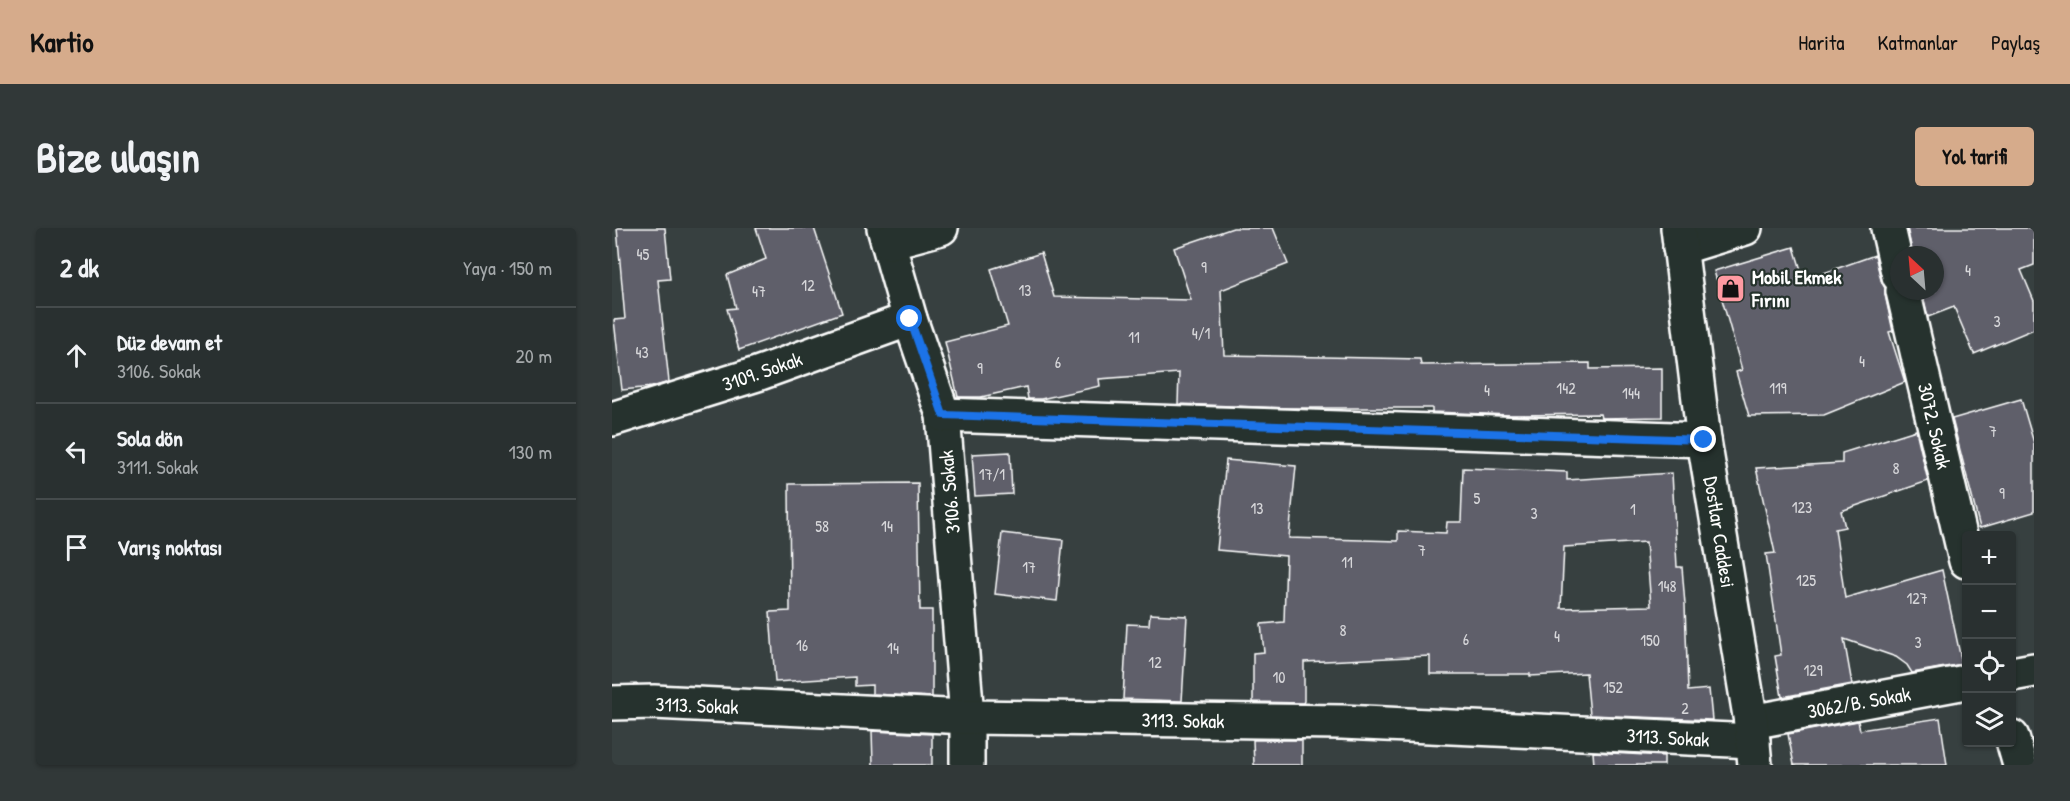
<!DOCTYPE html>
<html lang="tr">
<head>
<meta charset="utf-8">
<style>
	body { margin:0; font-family:"Patrick Hand",sans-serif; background:#313838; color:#f1f3f6 }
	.controls { position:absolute; right:18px; bottom:18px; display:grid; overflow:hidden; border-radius:6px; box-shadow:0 2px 4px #0004 }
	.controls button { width:54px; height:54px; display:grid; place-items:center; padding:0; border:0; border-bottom:2px solid #454b4c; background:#293030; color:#f1f3f6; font:30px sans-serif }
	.compass { position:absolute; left:1278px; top:18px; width:54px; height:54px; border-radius:50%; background:#293030; box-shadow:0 2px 4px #0004; rotate:334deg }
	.stop { position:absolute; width:18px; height:18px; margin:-14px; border:4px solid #1a73e8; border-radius:50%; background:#fff }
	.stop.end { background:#1a73e8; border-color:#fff; box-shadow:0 2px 6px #0008 }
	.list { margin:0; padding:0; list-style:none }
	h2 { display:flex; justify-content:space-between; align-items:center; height:78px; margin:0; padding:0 24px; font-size:26px }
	h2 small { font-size:20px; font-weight:400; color:#a5a9ab }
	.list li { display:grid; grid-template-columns:39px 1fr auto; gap:18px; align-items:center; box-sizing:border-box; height:96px; padding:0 24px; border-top:2px solid #454b4c }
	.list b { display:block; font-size:22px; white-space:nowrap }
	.list p { margin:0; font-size:20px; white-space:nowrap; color:#a5a9ab }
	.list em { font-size:20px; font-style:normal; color:#a5a9ab }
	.icon { flex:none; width:33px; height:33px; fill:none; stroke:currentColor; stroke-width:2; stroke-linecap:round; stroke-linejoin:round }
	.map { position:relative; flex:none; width:1422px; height:537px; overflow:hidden; border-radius:6px }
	header { display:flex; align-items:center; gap:36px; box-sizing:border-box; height:84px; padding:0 30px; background:#d6ab8b; color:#111 }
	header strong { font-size:28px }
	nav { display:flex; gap:33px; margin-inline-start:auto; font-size:21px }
	.intro { display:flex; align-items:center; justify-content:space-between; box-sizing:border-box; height:144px; padding:0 36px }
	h1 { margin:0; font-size:42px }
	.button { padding:15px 27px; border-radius:6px; background:#d6ab8b; color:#111; font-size:21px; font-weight:700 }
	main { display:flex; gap:36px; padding:0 36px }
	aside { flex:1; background:#293030; border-radius:6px; box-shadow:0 2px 4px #0004 }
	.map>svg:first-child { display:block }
</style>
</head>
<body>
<header>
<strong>Kartio</strong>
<nav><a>Harita</a><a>Katmanlar</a><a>Paylaş</a></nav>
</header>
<div class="intro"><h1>Bize ulaşın</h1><a class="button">Yol tarifi</a></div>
<main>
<aside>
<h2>2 dk<small>Yaya · 150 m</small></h2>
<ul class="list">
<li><svg class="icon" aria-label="ahead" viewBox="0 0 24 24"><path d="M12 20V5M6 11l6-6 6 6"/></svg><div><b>Düz devam et</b><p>3106. Sokak</p></div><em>20 m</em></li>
<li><svg class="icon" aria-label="left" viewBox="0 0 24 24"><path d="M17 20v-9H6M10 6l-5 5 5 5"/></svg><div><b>Sola dön</b><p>3111. Sokak</p></div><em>130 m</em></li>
<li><svg class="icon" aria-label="arrive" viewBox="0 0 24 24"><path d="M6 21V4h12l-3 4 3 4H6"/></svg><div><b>Varış noktası</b></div></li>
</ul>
</aside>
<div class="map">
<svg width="1422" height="537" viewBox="0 0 1422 537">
	<rect width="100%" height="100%" fill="#374040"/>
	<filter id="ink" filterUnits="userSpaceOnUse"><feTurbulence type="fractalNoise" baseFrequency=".0167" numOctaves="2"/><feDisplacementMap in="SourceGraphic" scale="12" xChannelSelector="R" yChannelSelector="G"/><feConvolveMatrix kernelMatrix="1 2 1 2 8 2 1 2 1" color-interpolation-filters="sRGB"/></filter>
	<g filter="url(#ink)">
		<g fill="#5f5f6b" stroke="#fff" stroke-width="1.5" fill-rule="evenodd">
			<path d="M 5,0 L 53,0 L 58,51 L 46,52 L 57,154 L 40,159 L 10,162 L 2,92 L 13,91 Z"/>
			<path d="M 144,0 L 202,0 L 230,85 L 127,122 L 115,81 L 124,80 L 115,47 L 154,31 Z"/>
			<path d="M 621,0 L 661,0 L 676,36 L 609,62 L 612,127 L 808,131 L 809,137 L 978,135 L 978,141 L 1050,140 L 1050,189 L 989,190 L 988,186 L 899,187 L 820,184 L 820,180 L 677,180 L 566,176 L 567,145 L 487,151 L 488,158 L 429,171 L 416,171 L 414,159 L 369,169 L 346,169 L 333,114 L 396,98 L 379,41 L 429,25 L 442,69 L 579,72 L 562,20 Z"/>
			<path d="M 1295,0 L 1422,0 L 1422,37 L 1409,42 L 1422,73 L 1422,101 L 1362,126 L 1342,79 L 1316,89 L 1310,63 L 1323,63 L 1323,27 L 1301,27 Z"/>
			<path d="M 1182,19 L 1192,52 L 1263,27 L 1269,52 L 1273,60 L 1273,67 L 1281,103 L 1277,104 L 1293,154 L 1212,187 L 1137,188 L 1124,144 L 1130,142 L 1102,43 Z"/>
			<path d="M 1409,171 L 1422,215 L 1422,284 L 1368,300 L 1340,191 Z"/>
			<path d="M 1304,202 L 1316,253 L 1229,283 L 1233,299 L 1223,301 L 1233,370 L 1330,342 L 1350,436 L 1300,445 L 1295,437 L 1284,429 L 1232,411 L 1240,456 L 1170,469 L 1163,428 L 1169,427 L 1154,326 L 1163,325 L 1144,240 L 1230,235 L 1230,225 Z"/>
			<path d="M 398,224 L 400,266 L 363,268 L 360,226 Z"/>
			<path d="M 614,232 L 684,238 L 677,310 L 786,313 L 786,303 L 834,305 L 835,294 L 849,294 L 851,240 L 955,244 L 955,252 L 1060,245 L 1065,339 L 1070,339 L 1073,377 L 1076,463 L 1097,461 L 1100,492 L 978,487 L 974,445 L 918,448 L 918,446 L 818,446 L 818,428 L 692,434 L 692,473 L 691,475 L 641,474 L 641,425 L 652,424 L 649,396 L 672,394 L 674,328 L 605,322 ZM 1034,314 L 1039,378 L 949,380 L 952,319 Z"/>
			<path d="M 306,255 L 308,382 L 320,382 L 320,469 L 260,466 L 260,457 L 243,458 L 243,449 L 163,454 L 158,384 L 178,383 L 177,256 Z"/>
			<path d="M 390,305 L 451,312 L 445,373 L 383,366 Z"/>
			<path d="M 538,386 L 575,388 L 570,473 L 511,471 L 515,396 L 537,397 Z"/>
			<path d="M 1328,490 L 1335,537 L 1182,537 L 1176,506 L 1246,493 L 1248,502 Z"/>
			<path d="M 260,503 L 320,506 L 320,537 L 261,537 Z"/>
			<path d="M 641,512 L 690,512 L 690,537 L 642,537 Z"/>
			<path d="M 981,524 L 1052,528 L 1052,537 L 982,537 Z"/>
		</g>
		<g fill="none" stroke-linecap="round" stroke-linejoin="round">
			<defs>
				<g id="minor">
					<path d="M 272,0 L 298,91 L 331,187 L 355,489 L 355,537"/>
					<path d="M 1276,0 L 1287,48"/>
					<path d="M 277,14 L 329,0"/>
					<path d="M 1068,20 L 1133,0"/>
					<path d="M 1291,63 L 1354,333"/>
					<path d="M 331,187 L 1092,212"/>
					<path d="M 0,191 L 145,146 L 298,91"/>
					<path d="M 1400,446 L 1422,442"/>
					<path d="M 0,475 L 42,474 L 355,489 L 730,494 L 1141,513"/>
					<path d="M 1139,494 L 1354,454"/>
					<path d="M 1400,509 L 1408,537"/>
				</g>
				<path id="secondary" d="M 1066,0 L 1092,212 L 1139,494 L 1143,537"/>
			</defs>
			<use href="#minor" stroke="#fff" stroke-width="38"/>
			<use href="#secondary" stroke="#fff" stroke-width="38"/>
			<use href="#minor" stroke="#26332d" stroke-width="33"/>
			<use href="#secondary" stroke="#26332d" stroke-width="33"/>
		</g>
	</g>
	<g fill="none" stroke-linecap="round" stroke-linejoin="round" filter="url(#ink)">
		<path stroke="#1a73e8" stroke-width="8" d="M 298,91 L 331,187 L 1092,212"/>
	</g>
	<defs>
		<symbol id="shop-square" viewBox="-11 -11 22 22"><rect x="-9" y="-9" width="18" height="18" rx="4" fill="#ff9aa2" stroke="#26332d"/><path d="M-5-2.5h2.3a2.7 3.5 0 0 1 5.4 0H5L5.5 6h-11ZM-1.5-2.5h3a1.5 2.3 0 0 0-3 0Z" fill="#111"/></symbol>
	</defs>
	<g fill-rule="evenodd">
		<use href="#shop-square" x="1102" y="44" width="33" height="33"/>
	</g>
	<g text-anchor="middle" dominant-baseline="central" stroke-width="4.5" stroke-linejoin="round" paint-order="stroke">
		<g font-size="16" fill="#d7d7da">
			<text x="31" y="26">45</text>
			<text x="592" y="39">9</text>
			<text x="1356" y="42">4</text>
			<text x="196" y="57">12</text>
			<text x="413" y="62">13</text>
			<text x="147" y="63">47</text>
			<text x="1385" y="93">3</text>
			<text x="589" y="105">4/1</text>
			<text x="522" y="109">11</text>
			<text x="30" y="124">43</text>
			<text x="1250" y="133">4</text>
			<text x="446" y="134">6</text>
			<text x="368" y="140">9</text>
			<text x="954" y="160">142</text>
			<text x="1166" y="160">119</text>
			<text x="875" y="162">4</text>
			<text x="1019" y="165">144</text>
			<text x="1381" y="203">7</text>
			<text x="1284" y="240">8</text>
			<text x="380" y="246">17/1</text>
			<text x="1390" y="265">9</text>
			<text x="865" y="270">5</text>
			<text x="1190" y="279">123</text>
			<text x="645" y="280">13</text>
			<text x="1021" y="281">1</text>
			<text x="922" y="285">3</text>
			<text x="210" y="298">58</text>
			<text x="275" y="298">14</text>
			<text x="810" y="322">7</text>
			<text x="735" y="334">11</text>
			<text x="417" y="339">17</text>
			<text x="1194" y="352">125</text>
			<text x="1055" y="358">148</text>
			<text x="1305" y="370">127</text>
			<text x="731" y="402">8</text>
			<text x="945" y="408">4</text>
			<text x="854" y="411">6</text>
			<text x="1038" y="412">150</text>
			<text x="1306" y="414">3</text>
			<text x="190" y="417">16</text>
			<text x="281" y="420">14</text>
			<text x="543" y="434">12</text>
			<text x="1201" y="442">129</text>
			<text x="667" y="449">10</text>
			<text x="1001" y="459">152</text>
			<text x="1073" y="480">2</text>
		</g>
		<g font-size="20" font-weight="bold" fill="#fff" stroke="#26332d" text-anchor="start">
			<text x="1140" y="48">Mobil Ekmek<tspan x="1140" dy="23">Fırını</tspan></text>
		</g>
		<g font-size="20" fill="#fff" stroke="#26332d">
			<text transform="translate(150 143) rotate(-19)">3109. Sokak</text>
			<text transform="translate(1323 198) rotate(77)">3072. Sokak</text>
			<text transform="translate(337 264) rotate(-95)">3106. Sokak</text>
			<text transform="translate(1108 304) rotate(81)">Dostlar Caddesi</text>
			<text transform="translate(1247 474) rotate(-10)">3062/B. Sokak</text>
			<text transform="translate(85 477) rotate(2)">3113. Sokak</text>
			<text transform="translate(571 492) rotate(1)">3113. Sokak</text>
			<text transform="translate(1056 509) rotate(3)">3113. Sokak</text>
		</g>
	</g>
</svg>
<div class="controls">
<button>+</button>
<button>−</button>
<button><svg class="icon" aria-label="locate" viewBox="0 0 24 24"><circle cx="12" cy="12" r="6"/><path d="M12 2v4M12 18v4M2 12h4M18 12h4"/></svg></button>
<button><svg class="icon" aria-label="layers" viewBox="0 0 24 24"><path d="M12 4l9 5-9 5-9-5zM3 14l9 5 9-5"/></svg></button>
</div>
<svg class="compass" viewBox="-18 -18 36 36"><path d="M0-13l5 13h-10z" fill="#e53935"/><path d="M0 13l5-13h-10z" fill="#a5a9ab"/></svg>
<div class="stop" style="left:298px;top:91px"></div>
<div class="stop end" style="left:1092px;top:212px"></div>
</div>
</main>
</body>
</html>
